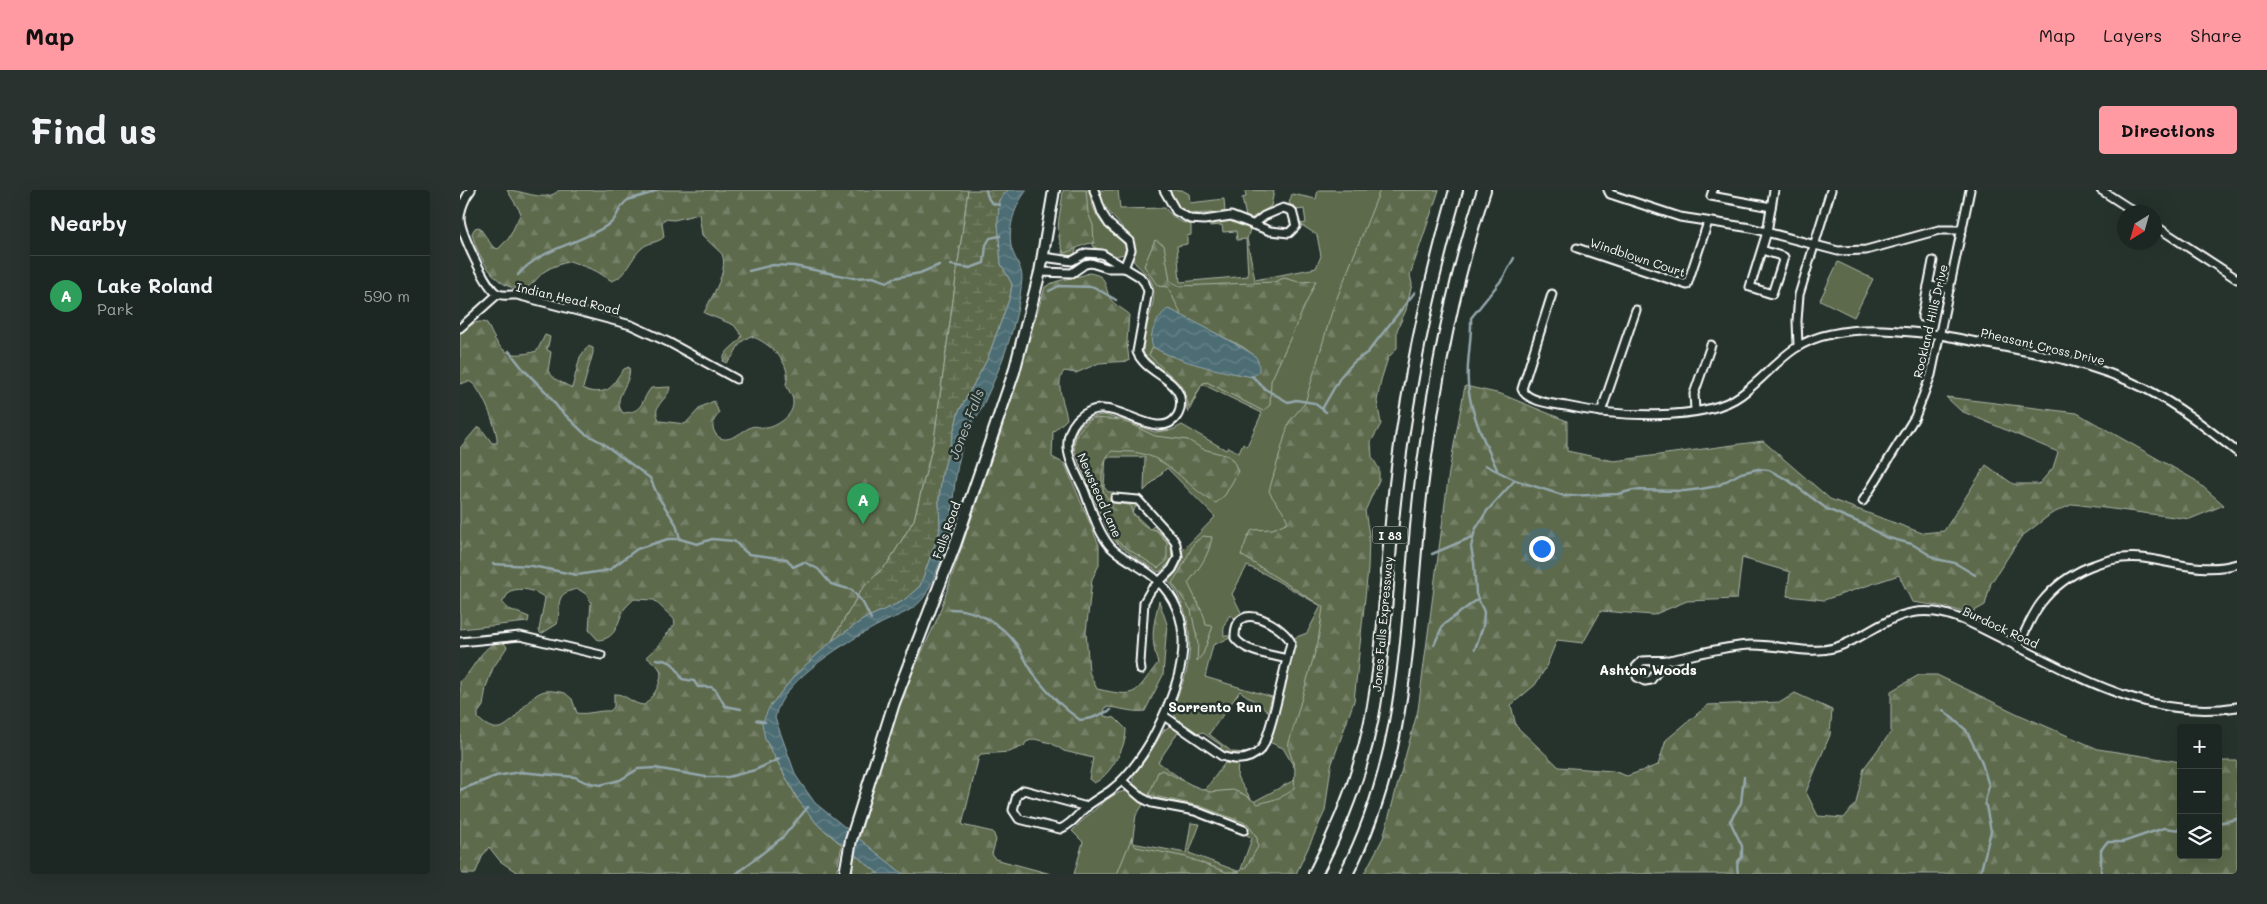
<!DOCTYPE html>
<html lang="en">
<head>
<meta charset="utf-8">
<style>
	body { margin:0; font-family:Mali,sans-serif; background:#29322f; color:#f1f3f6 }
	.controls { position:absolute; right:15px; bottom:15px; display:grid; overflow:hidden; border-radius:5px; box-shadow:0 5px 20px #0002 }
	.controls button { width:45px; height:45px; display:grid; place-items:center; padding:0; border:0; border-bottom:1px solid #3a4340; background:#1c2622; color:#f1f3f6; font:25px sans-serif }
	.compass { position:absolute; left:1657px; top:15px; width:45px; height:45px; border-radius:50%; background:#1c2622; box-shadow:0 5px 20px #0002; rotate:217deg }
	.you { position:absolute; left:1081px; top:358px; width:18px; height:18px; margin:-12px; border:4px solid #fff; border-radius:50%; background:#1a73e8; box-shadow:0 0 0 8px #1a73e833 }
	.badge { display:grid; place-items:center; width:32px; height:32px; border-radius:50%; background:#ff9aa2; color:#fff; font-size:16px; font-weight:700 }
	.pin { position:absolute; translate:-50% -41px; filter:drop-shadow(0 1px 2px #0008) }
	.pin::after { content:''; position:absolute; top:26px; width:18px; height:15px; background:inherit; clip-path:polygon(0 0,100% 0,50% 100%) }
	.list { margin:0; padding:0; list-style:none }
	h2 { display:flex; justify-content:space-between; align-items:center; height:65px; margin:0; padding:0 20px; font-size:21px }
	h2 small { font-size:16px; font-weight:400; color:#a0a5a5 }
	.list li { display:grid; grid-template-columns:32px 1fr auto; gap:15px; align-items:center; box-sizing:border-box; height:80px; padding:0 20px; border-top:1px solid #3a4340 }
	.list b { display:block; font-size:19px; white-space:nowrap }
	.list p { margin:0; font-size:16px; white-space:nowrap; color:#a0a5a5 }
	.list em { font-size:16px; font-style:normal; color:#a0a5a5 }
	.icon { flex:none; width:28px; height:28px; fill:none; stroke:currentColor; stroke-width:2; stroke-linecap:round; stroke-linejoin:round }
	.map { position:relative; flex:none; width:1777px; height:684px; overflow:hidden; border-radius:5px }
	header { display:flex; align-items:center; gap:30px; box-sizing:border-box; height:70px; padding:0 25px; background:#ff9aa2; color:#111 }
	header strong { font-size:24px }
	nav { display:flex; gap:28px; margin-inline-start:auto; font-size:18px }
	.intro { display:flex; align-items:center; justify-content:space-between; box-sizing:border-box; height:120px; padding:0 30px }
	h1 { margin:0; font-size:35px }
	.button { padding:12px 22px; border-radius:5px; background:#ff9aa2; color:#111; font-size:18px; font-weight:700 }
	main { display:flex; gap:30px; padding:0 30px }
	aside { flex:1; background:#1c2622; border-radius:5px; box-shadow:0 5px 20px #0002 }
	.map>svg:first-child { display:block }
</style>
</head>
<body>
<header>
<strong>Map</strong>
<nav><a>Map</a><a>Layers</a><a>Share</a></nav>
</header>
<div class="intro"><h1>Find us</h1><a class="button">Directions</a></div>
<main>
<aside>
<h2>Nearby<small></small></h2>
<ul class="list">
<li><span class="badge" style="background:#2e9e5b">A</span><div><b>Lake Roland</b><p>Park</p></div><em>590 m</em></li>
</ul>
</aside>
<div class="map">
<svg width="1777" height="684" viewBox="0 0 1777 684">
	<defs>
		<pattern id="forest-firs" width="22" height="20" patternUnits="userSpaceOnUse" patternTransform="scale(1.25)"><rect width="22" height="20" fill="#5d6a4c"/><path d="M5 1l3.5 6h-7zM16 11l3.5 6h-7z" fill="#758067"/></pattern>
		<pattern id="wetland-marsh" width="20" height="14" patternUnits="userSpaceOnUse" patternTransform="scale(1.25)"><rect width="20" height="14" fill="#5d6a4c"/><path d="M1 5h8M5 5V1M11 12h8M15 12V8" fill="none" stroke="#758067"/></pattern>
		<pattern id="water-waves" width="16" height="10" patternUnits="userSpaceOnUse" patternTransform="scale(1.25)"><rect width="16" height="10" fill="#4d6d74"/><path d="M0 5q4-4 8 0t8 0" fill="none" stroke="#688389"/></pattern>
	</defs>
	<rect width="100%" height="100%" fill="#26332d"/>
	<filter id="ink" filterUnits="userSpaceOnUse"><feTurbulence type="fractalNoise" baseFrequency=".02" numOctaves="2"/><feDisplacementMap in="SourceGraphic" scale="10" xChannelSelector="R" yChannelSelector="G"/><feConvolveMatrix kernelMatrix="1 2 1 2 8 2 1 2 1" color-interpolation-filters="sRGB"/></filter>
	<g filter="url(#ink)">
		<g fill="#5d6a4c" stroke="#aeb4a6">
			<path d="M 612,0 L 629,0 C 632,16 636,28 648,40 C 655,46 661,49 666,57 L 664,64 L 656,66 L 634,57 L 632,52 L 620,49 L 614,65 L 606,66 L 602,63 Z"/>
			<path d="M 640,0 L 658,0 L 660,19 L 705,18 C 712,27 722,35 731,33 L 731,45 L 727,46 L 727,54 L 717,56 L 720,92 L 788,86 L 786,49 L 777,50 L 776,41 L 763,42 L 762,35 L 749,36 L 748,33 L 770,30 L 790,39 L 787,49 L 795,90 L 856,78 L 861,66 L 857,45 L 840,34 L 846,33 L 844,19 L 837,20 L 829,13 L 832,4 L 856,9 L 858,0 L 959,0 L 924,132 L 860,204 L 853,225 L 900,276 L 894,350 L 847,498 L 853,546 L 852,576 L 847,606 L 807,684 L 614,684 L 623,652 L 612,641 C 621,632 656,596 668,602 C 673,605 678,611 683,615 L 676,625 L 672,653 L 726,663 L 731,633 L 740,634 L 729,663 L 780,682 L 792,648 L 785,644 L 787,636 L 741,618 L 690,607 L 673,594 L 673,586 L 686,569 L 704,540 L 710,536 L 719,541 L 698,572 L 742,604 L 765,573 L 778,574 L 777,587 L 793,612 L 840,587 L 823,558 L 809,552 L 834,457 L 834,448 L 847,443 L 861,416 L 805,384 L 787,376 L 772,404 L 782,424 L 775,428 L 770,425 C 765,432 763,438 764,446 L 770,446 L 770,448 L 753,455 L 745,487 L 812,507 L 808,521 L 780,501 L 749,544 L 772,562 L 788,563 C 778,566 770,565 760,559 L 762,556 L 742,542 L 739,544 C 733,540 719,533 715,526 C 710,518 724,493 726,483 C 734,452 729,415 708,391 C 717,383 724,374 722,361 L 755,327 L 707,278 L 684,301 L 685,267 L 646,267 L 644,297 L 648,302 L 654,302 L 654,310 L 673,313 L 676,317 L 672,322 L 690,339 L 694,336 L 711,355 L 712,370 L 701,381 L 698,382 C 683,370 661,361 650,345 C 642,326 614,268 614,252 C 614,235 630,225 645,225 L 695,242 L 712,240 L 722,235 L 766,260 L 768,257 L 779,263 L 783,254 L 787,256 L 802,223 L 742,194 L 728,223 L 723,198 L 684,165 C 678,142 698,119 693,96 C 690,83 677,79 672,68 C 683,42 642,30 640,0 Z"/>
			<path d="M 709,0 L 722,0 L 729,4 L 730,13 L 764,9 L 765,22 C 741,22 720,32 709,0 Z"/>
			<path d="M 785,0 L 814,1 L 811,16 L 792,28 L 786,27 L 782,8 L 786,7 Z"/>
			<path d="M 1378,72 L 1413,89 L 1394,127 L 1360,110 Z"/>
		</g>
		<g fill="url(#forest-firs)" stroke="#aeb4a6">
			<path d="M 47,0 C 63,0 86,14 99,0 L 508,0 L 474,250 L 454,330 L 428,373 L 401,400 L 372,451 L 336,484 L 310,516 L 305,549 L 338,610 L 358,635 L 382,655 L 376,684 L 59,684 L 40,671 L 29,657 L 23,665 L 15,684 L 0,684 L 0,491 C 14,482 23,449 44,453 L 47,457 L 33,478 L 26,497 L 23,516 L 18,523 L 18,528 C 49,560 59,507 85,501 C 91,500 99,502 105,503 L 112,509 L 117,523 C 127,525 139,520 150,521 L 154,517 L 154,504 C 165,503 173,515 184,515 C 192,509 204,491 200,480 C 198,475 190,470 186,467 L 197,457 L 215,434 L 214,429 L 194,410 L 174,409 C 170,413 165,417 163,421 C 157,434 156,449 138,450 L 129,440 L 131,412 L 126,404 L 118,399 C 92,403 102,416 97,434 L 81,444 L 79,440 L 85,408 C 75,400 63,397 50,401 L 42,413 L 49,419 L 69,427 L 68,432 L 0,439 L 0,258 L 16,239 L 20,237 L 32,253 L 37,253 L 37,248 C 35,234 23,202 12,193 C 8,190 4,193 0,194 L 0,144 C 8,137 15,129 27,133 C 39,160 45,170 77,161 L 85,145 L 90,147 L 87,160 L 91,162 L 88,181 L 95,189 L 112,198 L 120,167 L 128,156 L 133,158 L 133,163 L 123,198 C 129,203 144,203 150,198 C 153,195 160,183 164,179 L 169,177 C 173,194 150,207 163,223 C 184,222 180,212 191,198 L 210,197 C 209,210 189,215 200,231 L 225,234 L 241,217 L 254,211 L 259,223 C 254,230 251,233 254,241 C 263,259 280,242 291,237 C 296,235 301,238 307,238 C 318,236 334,225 333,212 C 333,205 328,201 326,194 C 333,174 310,153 291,146 C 275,153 278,163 267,173 L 263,171 C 264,159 277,156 282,146 L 274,135 L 244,123 C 251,107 269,81 262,64 L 242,45 L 239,24 L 214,30 L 204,29 L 202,33 L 204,47 C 198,53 188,52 182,58 C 171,67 166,87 152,91 L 136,81 L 110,71 C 102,74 92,76 85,81 C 79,85 74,94 67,97 C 40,107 16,65 12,43 L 15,38 L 19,37 L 33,57 L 38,59 L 49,48 L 61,23 Z"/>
			<path d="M 603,0 L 626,0 L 628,23 L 633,35 L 634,53 C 623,53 616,60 604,63 C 593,38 601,25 603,0 Z"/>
			<path d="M 920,0 L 979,0 L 950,85 L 952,94 L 946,120 L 937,140 L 937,158 L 928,168 L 921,190 L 917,211 L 921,234 L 911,252 L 912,267 L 919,279 L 919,290 L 905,321 L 909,345 L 908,379 L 894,511 L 871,576 L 865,621 L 836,684 L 657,684 L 672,647 L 672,652 L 676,657 L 726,667 L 766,682 L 778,682 L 786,677 L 798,657 L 797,648 L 788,634 L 740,616 L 689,605 L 698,582 L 702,580 L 732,595 L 750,602 L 773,600 L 785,605 L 798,614 C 811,610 825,608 834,598 L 835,579 L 828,556 L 858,452 L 863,417 L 781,365 L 788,346 L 792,340 L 813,339 L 828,332 C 824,320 814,312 809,301 L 829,232 L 845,213 L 873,118 Z"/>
			<path d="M 695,50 L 704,55 L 710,91 L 720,96 L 814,92 L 824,88 L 839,92 L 856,91 L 811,191 L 810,215 L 803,221 L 747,192 L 743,193 L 729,217 L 723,197 L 689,165 L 693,157 L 711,166 L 792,187 L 795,166 L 783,157 L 722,126 L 708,97 L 698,96 L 684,76 Z"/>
			<path d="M 629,83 C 649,86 643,94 650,108 C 653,114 663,119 669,124 L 667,152 L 669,171 L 639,173 L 616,183 L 604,181 C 594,195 605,214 607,229 L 593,242 L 592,267 L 605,274 L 639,355 L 639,375 L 632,389 L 626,442 L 629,482 L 637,499 C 679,508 673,505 698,473 C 690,447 693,437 699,411 L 707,434 L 703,485 L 685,521 C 671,523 659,517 645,517 L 644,526 L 655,528 L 666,539 C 667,556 649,587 634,593 L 629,589 L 633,568 L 604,561 L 591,553 L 574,549 L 566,552 L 564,556 L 549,562 L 521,564 L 519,566 L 502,635 L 533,642 L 536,650 L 532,664 L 535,669 L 591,684 L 443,684 L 399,649 L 436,518 L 478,427 L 537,253 L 585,97 C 598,88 615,89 629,83 Z"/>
			<path d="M 1005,196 L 1041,204 L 1107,231 L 1107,261 L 1154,271 L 1303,251 L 1370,309 L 1462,343 L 1484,341 L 1526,275 L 1553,294 L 1579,294 L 1593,278 L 1598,262 L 1501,221 L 1486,207 L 1617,223 L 1735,290 L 1764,315 L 1730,329 L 1613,314 L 1591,324 L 1561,347 L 1531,393 L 1525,415 L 1509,424 L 1486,417 L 1452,412 L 1439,385 L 1364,410 L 1327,406 L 1330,382 L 1282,368 L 1277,409 L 1227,411 L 1193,425 L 1141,421 L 1123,453 L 1097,450 L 1085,479 L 1075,495 L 1051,515 L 1056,536 L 1099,577 L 1153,581 L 1167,586 L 1198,575 L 1206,550 L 1248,515 L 1321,512 L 1335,503 L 1372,520 L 1370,545 L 1346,602 L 1358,626 L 1384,628 L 1396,613 L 1404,578 L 1431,542 L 1431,501 L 1459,485 L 1477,485 L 1560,525 L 1638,559 L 1721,572 L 1721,665 L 1758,665 L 1758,571 L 1777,571 L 1777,684 L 904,684 L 923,648 L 958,520 L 989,282 Z"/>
			<path d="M 633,228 L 662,230 L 695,246 L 728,250 L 743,259 L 769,266 L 775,274 L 778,282 L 765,305 L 756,313 C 730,300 712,271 683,264 C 673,261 662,262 652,261 C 643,267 640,288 643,299 C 644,304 648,309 651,313 L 669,315 L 672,317 L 672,323 C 679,331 685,339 696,340 L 707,352 L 707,371 L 698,378 C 685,369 668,360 656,350 C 650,345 613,263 614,256 C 615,243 623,235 633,228 Z"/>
			<path d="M 743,346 L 752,347 C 749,366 739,378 728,393 L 744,426 L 746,435 L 753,436 L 743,464 L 737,471 L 738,454 L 731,420 L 712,393 L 721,379 L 734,353 Z"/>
			<path d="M 392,664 L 394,664 L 419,684 L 391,684 Z"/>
		</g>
		<path fill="url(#wetland-marsh)" stroke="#aeb4a6" d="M 508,0 L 548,0 L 539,10 L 538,32 L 541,74 L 552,94 L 550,107 L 527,170 L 499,221 L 482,285 L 479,309 L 480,340 L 460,396 L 443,411 L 404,429 L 372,451 L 401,400 L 428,373 L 454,330 L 474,250 Z"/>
		<g fill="url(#water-waves)" stroke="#94a7ac">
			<path d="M 548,0 L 567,0 C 555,15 548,36 551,56 C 553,67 562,76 562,88 C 559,133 539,182 520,221 C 516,229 508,235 506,244 C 499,265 495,288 493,310 C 492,320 493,331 491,341 C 488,355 473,391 466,404 C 456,421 438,425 422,433 C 390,450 321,489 315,528 L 336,586 L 355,613 L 443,684 L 419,684 L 358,635 L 338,610 L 320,576 L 305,549 L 302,533 L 310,516 L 336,484 L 372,451 L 404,429 L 443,411 L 460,396 L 480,340 L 479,309 L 482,285 L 499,221 L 527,170 L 550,107 L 552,94 L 541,74 L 538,32 L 539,10 Z"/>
			<path d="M 708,119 C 714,120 790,161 795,166 C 799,171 799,175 799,181 L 793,187 C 764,182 717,172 693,157 C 687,146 698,125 708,119 Z"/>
		</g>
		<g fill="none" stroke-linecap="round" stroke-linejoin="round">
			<g stroke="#94a7ac" stroke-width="2.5">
				<path d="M 526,0 C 528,10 530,14 540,15"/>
				<path d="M 491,75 L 510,78 L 524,73 L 526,55 L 530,48 L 540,46"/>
				<path d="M 289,81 L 313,75 L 334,76 L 394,88 L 413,87 L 427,92 L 434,88 L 460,83 L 479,75"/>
				<path d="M 58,85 C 81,57 123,54 152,32 C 158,26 160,14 168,10 C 177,6 188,6 197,0"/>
				<path d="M 589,101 L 599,96 L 634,97 L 656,110"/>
				<path d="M 49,161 L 63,179 L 86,202 L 99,219 L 124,243 L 141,252 L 190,288 L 199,308 L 216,334 L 220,349"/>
				<path d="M 792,186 L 805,199 L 828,212 L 836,210 L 854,213 L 866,222"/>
				<path d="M 862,219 L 881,186 L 894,172 L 908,162 L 955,102"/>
				<path d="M 1025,275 L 1055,290 L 1105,306 L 1158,304 L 1173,300 L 1224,301 L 1241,299 L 1257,296 L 1281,283 L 1298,279 L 1309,280 L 1328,290 L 1367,319 L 1405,335 L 1425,347 L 1452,354 L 1476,369 L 1495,373 L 1515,385"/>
				<path d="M 1037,279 C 1025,253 1010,223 1008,194 C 1006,172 1012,150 1011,128 L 1043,88 L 1054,68"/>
				<path d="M 972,364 L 1012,347"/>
				<path d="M 33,374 L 72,376 L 117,385 L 149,380 L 177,359 L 208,349 L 220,349 L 237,354 L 252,349 L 274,351 L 288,364 L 327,369 L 333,377 L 344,372 L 358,379 L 371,394 L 392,400 L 403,413 L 411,429"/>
				<path d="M 490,419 C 516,419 541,433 556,454 C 564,465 569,479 578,490 C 589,504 606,520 620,530 L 632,528 L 651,520"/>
				<path d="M 974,455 L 983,435 L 1018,409"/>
				<path d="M 1015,459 L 1023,436 L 1024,422 L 1016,404 L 1014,373 L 1011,357 L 1015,340 L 1027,321 L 1055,290"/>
				<path d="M 196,469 C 214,471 214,474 222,489 L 234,491 L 238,497 L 251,497 L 256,500 L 265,516 L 281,519"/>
				<path d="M 1483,520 L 1506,540 L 1521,570 L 1529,596 L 1525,611 L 1531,641 L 1520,684"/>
				<path d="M 296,530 L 305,532"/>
				<path d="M 0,600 L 36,586 L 60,582 L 115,587 L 125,592 L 140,595 L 160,590 L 178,579 L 195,578 L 246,587 L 268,587 L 295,580 L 319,569"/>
				<path d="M 1758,633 L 1777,629"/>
				<path d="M 276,684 L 323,647 L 348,617"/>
				<path d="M 1278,684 C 1277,676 1276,672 1282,667 L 1282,656 L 1270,631 L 1281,613 L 1284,587"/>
				<path d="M 1641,684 L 1641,660 L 1647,652 L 1663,652 L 1704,638 L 1721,640"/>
			</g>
			<defs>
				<g id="street">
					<path d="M 11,0 C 5,7 0,20 0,29 C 1,42 26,99 38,104 C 42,106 51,105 57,105 L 171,135 L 210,153 L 276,189"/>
					<path d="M 634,0 L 642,23 L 649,34 L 669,51 L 671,60 L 664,78"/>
					<path d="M 704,0 L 716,21 L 730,29 L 744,30 L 771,26 L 810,41 L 829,43 L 836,36 L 832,21 L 823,18 L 804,26 L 793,35"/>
					<path d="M 1148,0 L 1150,4 L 1220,27 L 1291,38 L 1378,61 L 1406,60 L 1479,40 L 1502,40"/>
					<path d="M 1253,0 L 1251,6 L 1311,17"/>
					<path d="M 1641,0 L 1675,22"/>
					<path d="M 1694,35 L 1777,89"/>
					<path d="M 1117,58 L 1227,95 L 1248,32"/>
					<path d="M 1302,60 L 1324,67 L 1312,104 L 1290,97 L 1307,42 L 1314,0"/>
					<path d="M 583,67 L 612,71 L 626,63 L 642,64 L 680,87 L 685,93 L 688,101 L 677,162 C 685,182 714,187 720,207 C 721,213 721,220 717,226 C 702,250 665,219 644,219 C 634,218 624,223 617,230 C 610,238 607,248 608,258 C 609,272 618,287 624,300 C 631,318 637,340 649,355 C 658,367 684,377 697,390 C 745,436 717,502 691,551 C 681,568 667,588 651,600 C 643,606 633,611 626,617 C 618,625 611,635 600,639 L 559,629 L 553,620 L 557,605 L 564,600 L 627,617"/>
					<path d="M 580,82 L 612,83 L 625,74 L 631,73 L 647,78 L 664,78"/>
					<path d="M 1468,96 L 1490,98"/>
					<path d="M 1092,104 L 1062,199 C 1067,212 1094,214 1106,216 C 1151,226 1243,233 1281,205 C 1314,181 1326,153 1371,144 C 1406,136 1445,141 1481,145 C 1549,159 1623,167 1686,199 C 1719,216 1748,239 1777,262"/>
					<path d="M 1462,127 L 1473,71"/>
					<path d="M 0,138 L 38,104"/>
					<path d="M 1338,155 L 1337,131 L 1339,105 L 1371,0"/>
					<path d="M 1235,220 L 1234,204 L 1251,155"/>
					<path d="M 1141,222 L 1176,120"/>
					<path d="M 655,308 L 678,310 L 712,347 L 716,354 L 718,367 L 712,379 L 691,400 L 684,412 L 680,473 L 681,480"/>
					<path d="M 1403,311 L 1455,227 L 1471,185 L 1510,0"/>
					<path d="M 0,452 L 60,446 L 141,465"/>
					<path d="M 1558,457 C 1565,442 1571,426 1581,413 C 1606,381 1650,362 1690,369 C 1719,374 1747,383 1777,374"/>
					<path d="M 1206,470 L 1191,490 L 1185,491 L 1177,487 L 1176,477 L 1182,471 C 1191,470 1200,471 1209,470 C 1236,465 1263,456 1291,455 C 1320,454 1347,466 1377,457 C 1412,445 1434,417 1475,422 C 1500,425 1523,440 1545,450 C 1619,487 1692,531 1777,517"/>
					<path d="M 704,526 L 762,566 C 776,571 790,571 801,559 C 811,547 825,473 831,453 C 827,439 774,404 775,448 C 786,463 809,464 827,469"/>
					<path d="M 662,591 L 682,608 L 692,613 L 735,621 L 784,640"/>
				</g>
				<path id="secondary" d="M 385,684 L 391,650 L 434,513 L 495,355 L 554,182 L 580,82 L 594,0"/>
				<g id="highway">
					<path d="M 855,684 C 880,636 900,585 911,532 C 926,457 926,379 935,303 C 946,201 968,99 996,0"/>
					<path d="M 886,684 C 949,561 946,439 960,306 C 972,203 991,98 1024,0"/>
				</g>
			</defs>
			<use href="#street" stroke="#fff" stroke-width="11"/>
			<use href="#secondary" stroke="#fff" stroke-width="14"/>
			<use href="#highway" stroke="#fff" stroke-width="16"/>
			<use href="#street" stroke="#26332d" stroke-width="7"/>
			<use href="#secondary" stroke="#26332d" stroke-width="10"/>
			<use href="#highway" stroke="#26332d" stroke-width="12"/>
		</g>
	</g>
	<g text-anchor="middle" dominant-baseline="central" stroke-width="5" stroke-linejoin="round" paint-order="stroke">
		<rect fill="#26332d" stroke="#bec2c0" stroke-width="1" x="912.5" y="336.5" width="35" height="17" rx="4"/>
		<g font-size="11" font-weight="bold" fill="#fff">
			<text x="930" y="345">I 83</text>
		</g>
		<g font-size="12" fill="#fff" stroke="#26332d">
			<text transform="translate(1178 67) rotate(18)">Windblown Court</text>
			<text transform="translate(108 108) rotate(13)">Indian Head Road</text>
			<text transform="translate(1470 131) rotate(-77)">Rockland Hills Drive</text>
			<text transform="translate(1583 156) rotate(13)">Pheasant Cross Drive</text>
			<text transform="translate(640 305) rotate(66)">Newstead Lane</text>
			<text transform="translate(486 340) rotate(-70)">Falls Road</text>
			<text transform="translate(922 434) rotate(-85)">Jones Falls Expressway</text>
			<text transform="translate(1541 437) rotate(25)">Burdock Road</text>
		</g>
		<g font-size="14" font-style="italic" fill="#afbdc0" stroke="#26332d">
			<text transform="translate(506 234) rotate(-69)">Jones Falls</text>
		</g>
		<g font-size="14" font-weight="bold" fill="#fff" stroke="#26332d">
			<text x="1188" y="479">Ashton Woods</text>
			<text x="755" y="516">Sorrento Run</text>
		</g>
	</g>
</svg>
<div class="controls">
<button>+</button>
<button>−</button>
<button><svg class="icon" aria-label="layers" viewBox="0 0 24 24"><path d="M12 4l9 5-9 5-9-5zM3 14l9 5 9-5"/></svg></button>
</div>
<svg class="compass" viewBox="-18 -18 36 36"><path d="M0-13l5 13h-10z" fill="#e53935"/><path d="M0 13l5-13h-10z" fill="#a0a5a5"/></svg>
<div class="you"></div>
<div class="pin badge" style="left:403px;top:334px;background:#2e9e5b">A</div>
</div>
</main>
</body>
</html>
